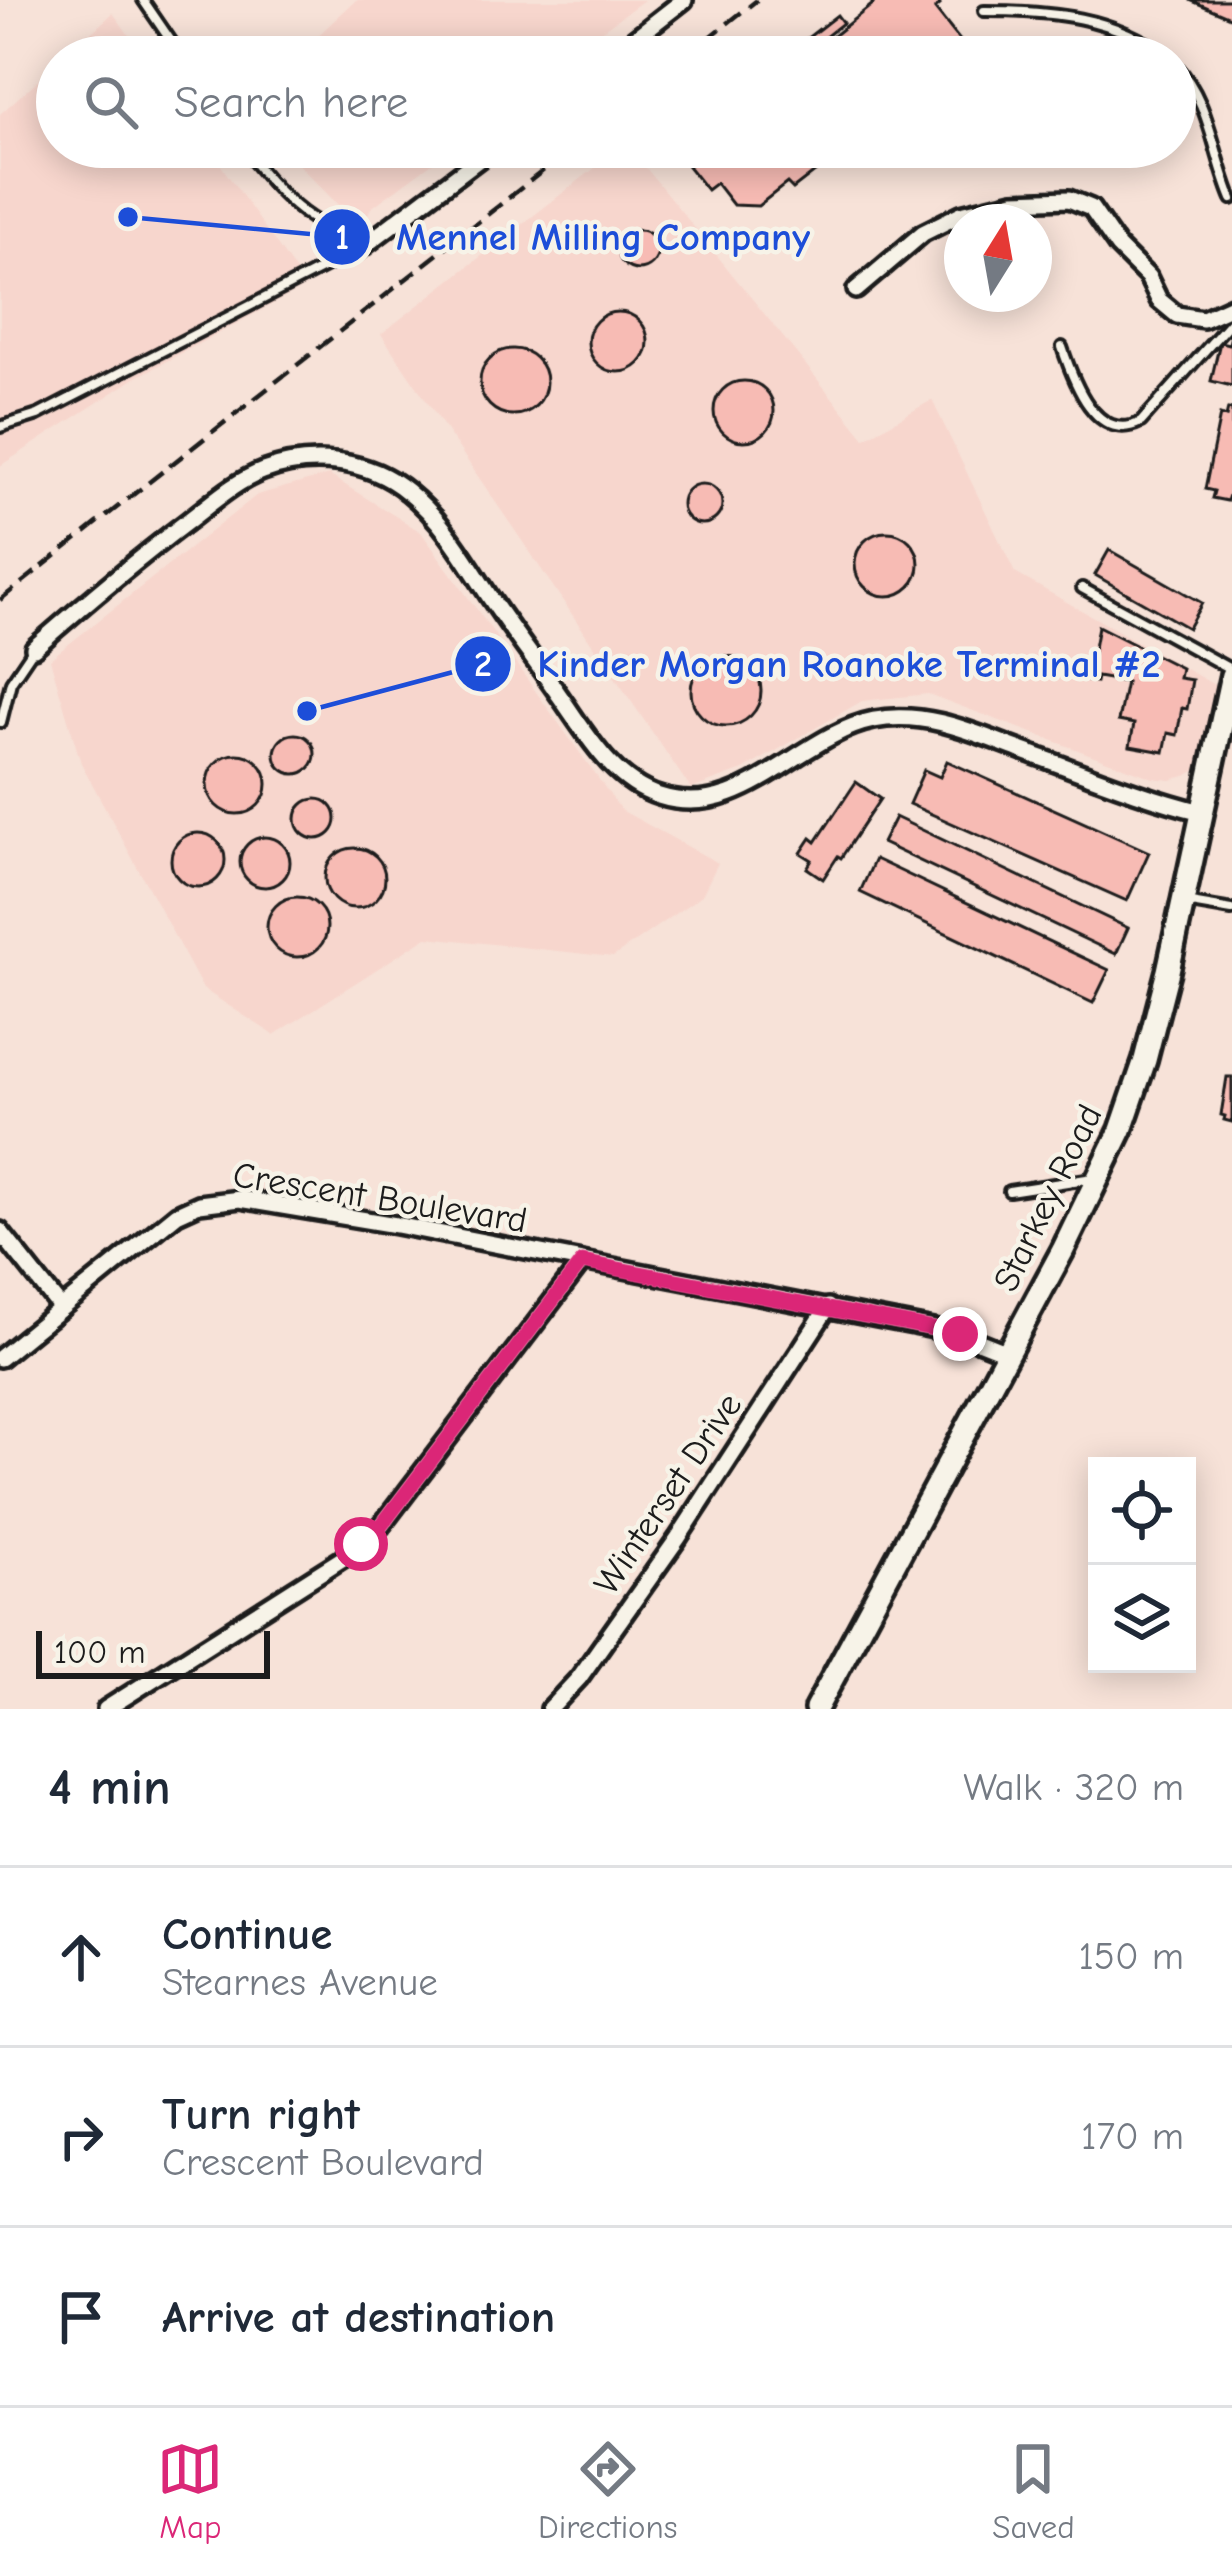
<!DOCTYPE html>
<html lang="en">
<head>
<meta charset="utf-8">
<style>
	body { margin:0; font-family:"Comic Neue",sans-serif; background:#f6f6f7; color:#1f2937 }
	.controls { position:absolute; right:36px; bottom:36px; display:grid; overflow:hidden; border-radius:0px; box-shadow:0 6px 30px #0003 }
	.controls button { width:108px; height:108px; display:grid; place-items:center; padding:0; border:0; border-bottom:3px solid #e0e1e3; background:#fff; color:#1f2937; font:60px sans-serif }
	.compass { position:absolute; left:944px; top:204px; width:108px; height:108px; border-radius:50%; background:#fff; box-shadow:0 6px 30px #0003; rotate:11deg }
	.scale { position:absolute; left:36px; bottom:30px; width:234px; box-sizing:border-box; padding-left:12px; border:6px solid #1c1c1c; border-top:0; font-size:33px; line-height:42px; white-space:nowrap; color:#1c1c1c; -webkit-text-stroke:9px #f7f3e8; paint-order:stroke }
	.stop { position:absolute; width:36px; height:36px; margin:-27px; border:9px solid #db2777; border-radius:50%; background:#fff }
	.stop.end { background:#db2777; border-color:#fff; box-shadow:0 3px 12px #0008 }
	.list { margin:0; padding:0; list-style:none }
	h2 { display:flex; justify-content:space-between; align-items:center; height:156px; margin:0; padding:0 48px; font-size:51px }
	h2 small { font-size:39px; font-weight:400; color:#747a83 }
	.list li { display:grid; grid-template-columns:78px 1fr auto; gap:36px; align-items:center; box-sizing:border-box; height:180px; padding:0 48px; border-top:3px solid #e0e1e3 }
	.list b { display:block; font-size:45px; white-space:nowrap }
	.list p { margin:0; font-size:39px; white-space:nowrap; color:#747a83 }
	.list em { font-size:39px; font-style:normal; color:#747a83 }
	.icon { flex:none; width:66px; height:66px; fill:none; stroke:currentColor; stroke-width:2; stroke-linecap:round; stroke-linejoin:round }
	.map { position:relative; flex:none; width:1232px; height:1709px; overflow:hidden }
	.search { position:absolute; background:#fff; box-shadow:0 6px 30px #0003; left:36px; right:36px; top:36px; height:132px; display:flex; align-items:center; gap:30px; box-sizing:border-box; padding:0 42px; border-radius:66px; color:#747a83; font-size:45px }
	.sheet { height:696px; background:#fff }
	nav { display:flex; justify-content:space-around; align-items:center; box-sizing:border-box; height:168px; border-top:3px solid #e0e1e3; background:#fff; font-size:33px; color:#747a83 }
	nav a { display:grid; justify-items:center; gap:6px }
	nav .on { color:#db2777 }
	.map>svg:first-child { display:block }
</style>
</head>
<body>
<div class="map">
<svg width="1232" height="1709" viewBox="0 0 1232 1709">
	<rect width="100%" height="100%" fill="#f7e2d8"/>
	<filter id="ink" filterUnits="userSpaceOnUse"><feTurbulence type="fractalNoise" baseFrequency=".00833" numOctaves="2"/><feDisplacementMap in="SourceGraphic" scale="24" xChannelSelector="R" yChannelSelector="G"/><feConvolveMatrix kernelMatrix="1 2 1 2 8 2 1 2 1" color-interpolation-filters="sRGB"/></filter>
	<g filter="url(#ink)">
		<g fill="#f7d6cd">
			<path d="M 356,0 L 644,0 L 565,57 L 295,57 Z"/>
			<path d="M 113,13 L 145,57 L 64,57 Z"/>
			<path d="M 57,63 L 57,147 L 208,147 L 306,286 L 135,378 L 0,466 L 0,114 Z"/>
			<path d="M 281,147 L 454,147 L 371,208 L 361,228 Z"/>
			<path d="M 622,147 L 629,147 L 865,438 L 932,400 L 1015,573 L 1218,687 L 1200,768 L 1188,775 L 1171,780 L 1153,778 L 928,694 L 862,701 L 743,770 L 691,789 L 381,334 Z"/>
			<path d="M 329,475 L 421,532 L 621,810 L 718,863 L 702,895 L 613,957 L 427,937 L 274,1035 L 203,989 L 81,763 L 50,659 L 257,495 Z"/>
		</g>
		<g fill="#f7bbb4" stroke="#1c1c1c" stroke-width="3">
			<path d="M 870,0 L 937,0 L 940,5 L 935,9 L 962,43 L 944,57 L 777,57 L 792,45 L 801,43 L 837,15 L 843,23 L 819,42 L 822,45 L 873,4 Z"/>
			<path d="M 1190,0 L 1232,0 L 1232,18 Z"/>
			<path d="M 691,147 L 847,147 L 793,189 L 787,183 L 758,206 L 733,205 L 716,183 L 707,190 L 688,166 L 697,159 L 688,149 Z"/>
			<circle cx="638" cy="250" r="20"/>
			<circle cx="618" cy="342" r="30"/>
			<path d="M 1232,331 L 1232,386 L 1211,381 L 1220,342 L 1229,344 Z"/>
			<circle cx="513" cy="382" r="33"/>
			<circle cx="744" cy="411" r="30"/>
			<path d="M 1228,409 L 1232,410 L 1232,493 L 1230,492 L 1227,501 L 1212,498 L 1214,491 L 1205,489 L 1220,415 L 1226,417 Z"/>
			<circle cx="702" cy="504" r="20"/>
			<circle cx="887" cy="564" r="32"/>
			<path d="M 1109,550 L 1202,603 L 1188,628 L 1095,575 Z"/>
			<path d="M 1098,626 L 1181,668 L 1179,678 L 1192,680 L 1187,709 L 1182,708 L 1177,735 L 1168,733 L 1164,752 L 1130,746 L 1134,724 L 1118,721 L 1126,682 L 1097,677 L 1096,682 L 1088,681 Z"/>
			<circle cx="726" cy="691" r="35"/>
			<circle cx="295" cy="754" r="20"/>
			<circle cx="237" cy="784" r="30"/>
			<path d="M 947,761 L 1149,852 L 1127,901 L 909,804 L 924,770 L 940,777 Z"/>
			<path d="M 856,782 L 880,799 L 841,858 L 838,856 L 823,879 L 807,868 L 812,860 L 801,853 L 811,838 L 816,842 Z"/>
			<circle cx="316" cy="819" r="20"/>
			<path d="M 895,817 L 1128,928 L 1116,954 L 882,843 Z"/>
			<circle cx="198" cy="860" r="27"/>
			<circle cx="265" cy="862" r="25"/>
			<circle cx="355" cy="878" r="30"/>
			<path d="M 875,859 L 1109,970 L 1093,1003 L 860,892 Z"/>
			<circle cx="297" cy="927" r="30"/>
			<path d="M 1227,1077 L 1232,1077 L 1232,1122 L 1224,1120 L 1225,1116 L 1221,1115 Z"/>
		</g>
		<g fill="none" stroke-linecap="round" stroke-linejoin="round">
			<defs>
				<g id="service">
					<path d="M 143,0 L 182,57"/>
					<path d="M 984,11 C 1051,11 1113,16 1168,57"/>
					<path d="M 1175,64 C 1210,100 1213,154 1232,199"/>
					<path d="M 1062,347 C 1073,380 1096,445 1141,422 L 1232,320"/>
					<path d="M 0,427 L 38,415 L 360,249 C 345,235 328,229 311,218 C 285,201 261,172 243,147"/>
					<path d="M 1082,588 L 1232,670"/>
					<path d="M 1,722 L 11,682 L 34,648"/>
					<path d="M 1185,902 L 1232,910"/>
					<path d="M 1009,1191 L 1093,1178"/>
				</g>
				<g id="minor">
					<path d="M 611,57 L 684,0"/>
					<path d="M 360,249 L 495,147"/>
					<path d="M 856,290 L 923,233 L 961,214 L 1014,201 L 1069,199 L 1091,208 L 1118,247 L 1148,277 L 1159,300 L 1177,315 L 1203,319 L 1232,306"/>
					<path d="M 34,648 C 84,604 135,561 188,521 C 212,503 234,482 263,471 C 310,453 369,459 408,492 C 443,520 467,562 491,599 C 513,632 537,663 559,695 C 586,733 612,781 659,796 C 742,823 799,735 874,720 C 926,710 975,733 1023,751 C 1082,772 1141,797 1202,812"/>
					<path d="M 0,1231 L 61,1308"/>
					<path d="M 0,1358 L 177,1214 L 199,1204 L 240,1199 L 396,1225 L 960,1334 L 1008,1353"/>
					<path d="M 106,1709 L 348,1555 L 381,1526 L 582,1262"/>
					<path d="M 550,1709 L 579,1678 L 678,1538 L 828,1307"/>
				</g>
				<path id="secondary" d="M 816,1709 L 1063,1250 L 1121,1130 L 1145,1060 L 1168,971 L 1232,675"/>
			</defs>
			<use href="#service" stroke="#1c1c1c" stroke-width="16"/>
			<use href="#minor" stroke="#1c1c1c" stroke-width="24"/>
			<use href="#secondary" stroke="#1c1c1c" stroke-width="30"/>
			<use href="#service" stroke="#f7f3e8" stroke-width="8"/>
			<use href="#minor" stroke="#f7f3e8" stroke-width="15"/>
			<use href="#secondary" stroke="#f7f3e8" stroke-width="21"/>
			<g stroke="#1c1c1c" stroke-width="4.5" stroke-dasharray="18 9" stroke-linecap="butt">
				<path d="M 685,57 L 757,0"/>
				<path d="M 0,600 L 573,147"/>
			</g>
		</g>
	</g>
	<g fill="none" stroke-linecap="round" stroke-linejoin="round" filter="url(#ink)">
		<path stroke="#db2777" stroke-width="15" d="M 361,1544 L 381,1526 L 582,1262 L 960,1334"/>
	</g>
	<g text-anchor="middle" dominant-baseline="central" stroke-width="9" stroke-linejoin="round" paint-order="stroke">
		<g font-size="36" fill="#1c1c1c" stroke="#f7f3e8">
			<text transform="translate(380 1198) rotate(9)">Crescent Boulevard</text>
			<text transform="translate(1048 1198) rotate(-64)">Starkey Road</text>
			<text transform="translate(668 1494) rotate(-56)">Winterset Drive</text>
		</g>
	</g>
	<path fill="none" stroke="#1d4ed8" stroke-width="4.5" d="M128 217L342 237M307 711L483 664"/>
	<g fill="#1d4ed8" stroke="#f7f3e8" stroke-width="4.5">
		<circle cx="128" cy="217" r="12"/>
		<circle cx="307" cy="711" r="12"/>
		<circle cx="342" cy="237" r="30"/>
		<circle cx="483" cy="664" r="30"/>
	</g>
	<g font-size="36" text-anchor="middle" font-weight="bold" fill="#fff">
		<text x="342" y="249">1</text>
		<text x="483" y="676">2</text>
	</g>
	<g font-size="39" text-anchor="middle" font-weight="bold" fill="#1d4ed8" stroke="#f7f3e8" stroke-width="9" stroke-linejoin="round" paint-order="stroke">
		<text x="603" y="250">Mennel Milling Company</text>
		<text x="849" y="677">Kinder Morgan Roanoke Terminal #2</text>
	</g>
</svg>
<div class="controls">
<button><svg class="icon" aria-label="locate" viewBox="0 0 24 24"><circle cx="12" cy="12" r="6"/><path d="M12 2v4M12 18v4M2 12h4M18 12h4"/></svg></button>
<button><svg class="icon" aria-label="layers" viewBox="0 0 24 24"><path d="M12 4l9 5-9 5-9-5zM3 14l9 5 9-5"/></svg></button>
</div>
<svg class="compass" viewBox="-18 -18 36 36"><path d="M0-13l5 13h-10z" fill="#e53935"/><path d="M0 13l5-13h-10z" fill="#747a83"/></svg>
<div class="scale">100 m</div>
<div class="stop" style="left:361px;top:1544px"></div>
<div class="stop end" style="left:960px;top:1334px"></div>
<div class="search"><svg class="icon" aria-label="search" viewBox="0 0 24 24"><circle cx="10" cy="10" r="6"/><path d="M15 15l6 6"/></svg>Search here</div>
</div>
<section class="sheet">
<h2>4 min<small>Walk · 320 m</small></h2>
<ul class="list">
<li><svg class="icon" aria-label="ahead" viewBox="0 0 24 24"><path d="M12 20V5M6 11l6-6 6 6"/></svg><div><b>Continue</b><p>Stearnes Avenue</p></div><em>150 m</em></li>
<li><svg class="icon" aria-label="right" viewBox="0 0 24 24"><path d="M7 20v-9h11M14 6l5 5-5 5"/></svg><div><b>Turn right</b><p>Crescent Boulevard</p></div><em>170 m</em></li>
<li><svg class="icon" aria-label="arrive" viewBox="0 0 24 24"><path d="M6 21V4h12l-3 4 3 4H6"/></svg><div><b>Arrive at destination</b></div></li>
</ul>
</section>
<nav>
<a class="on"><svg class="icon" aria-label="map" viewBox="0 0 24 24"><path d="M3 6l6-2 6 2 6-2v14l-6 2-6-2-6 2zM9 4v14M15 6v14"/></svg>Map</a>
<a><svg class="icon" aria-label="directions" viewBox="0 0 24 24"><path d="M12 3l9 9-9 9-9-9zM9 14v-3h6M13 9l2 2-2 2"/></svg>Directions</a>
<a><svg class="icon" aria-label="saved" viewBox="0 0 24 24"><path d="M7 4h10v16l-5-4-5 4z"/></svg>Saved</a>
</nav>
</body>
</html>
